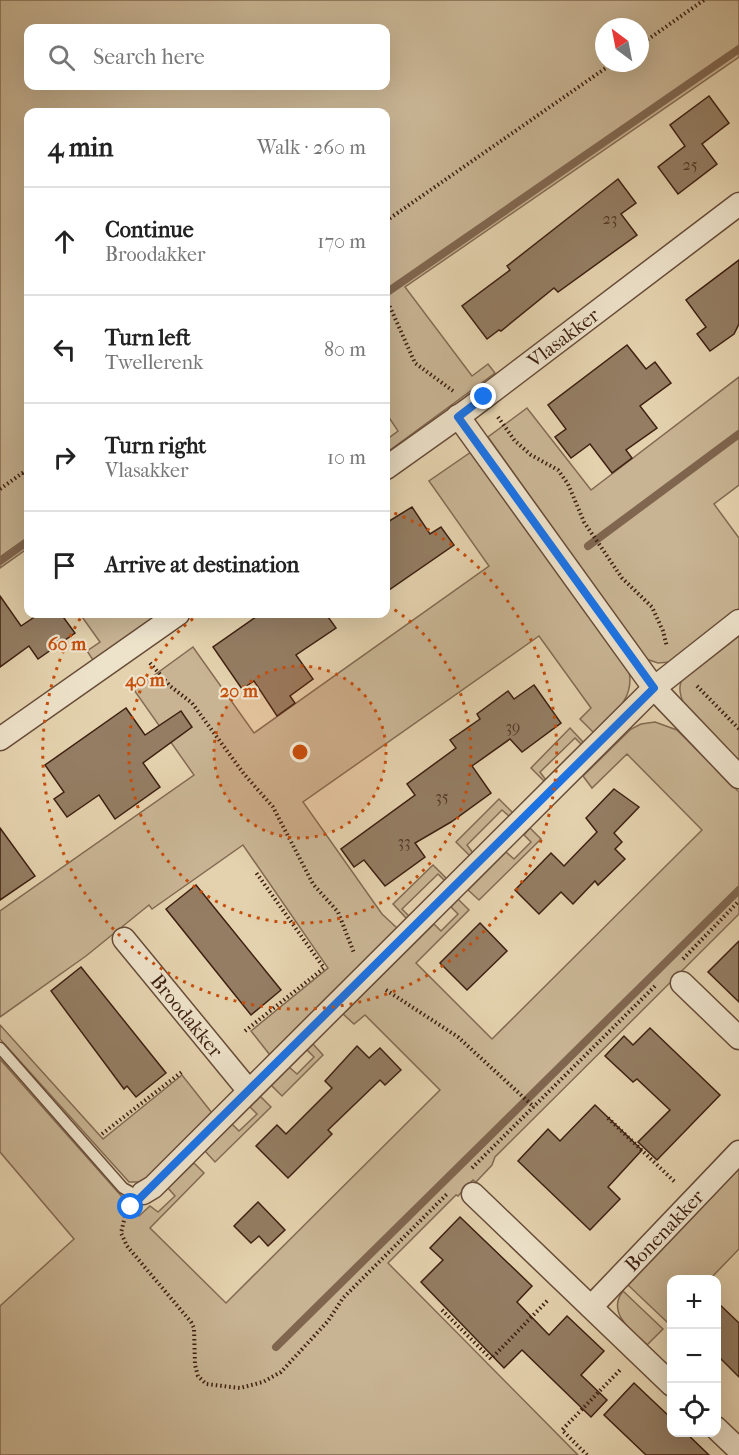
<!DOCTYPE html>
<html lang="en">
<head>
<meta charset="utf-8">
<style>
	body { margin:0; font-family:"IM FELL French Canon",serif; background:#f6f6f6; color:#222 }
	.controls { position:absolute; right:18px; bottom:18px; display:grid; overflow:hidden; border-radius:12px; box-shadow:0 6px 24px #0002 }
	.controls button { width:54px; height:54px; display:grid; place-items:center; padding:0; border:0; border-bottom:2px solid #e0e0e0; background:#fff; color:#222; font:30px sans-serif }
	.compass { position:absolute; left:595px; top:18px; width:54px; height:54px; border-radius:50%; background:#fff; box-shadow:0 6px 24px #0002; rotate:328deg }
	.stop { position:absolute; width:18px; height:18px; margin:-14px; border:4px solid #1a73e8; border-radius:50%; background:#fff }
	.stop.end { background:#1a73e8; border-color:#fff; box-shadow:0 2px 6px #0008 }
	.list { margin:0; padding:0; list-style:none }
	h2 { display:flex; justify-content:space-between; align-items:center; height:78px; margin:0; padding:0 24px; font-size:26px }
	h2 small { font-size:20px; font-weight:400; color:#767676 }
	.list li { display:grid; grid-template-columns:39px 1fr auto; gap:18px; align-items:center; box-sizing:border-box; height:108px; padding:0 24px; border-top:2px solid #e0e0e0 }
	.list b { display:block; font-size:22px; white-space:nowrap }
	.list p { margin:0; font-size:20px; white-space:nowrap; color:#767676 }
	.list em { font-size:20px; font-style:normal; color:#767676 }
	.icon { flex:none; width:33px; height:33px; fill:none; stroke:currentColor; stroke-width:2; stroke-linecap:round; stroke-linejoin:round }
	.map { position:relative; flex:none; width:739px; height:1455px; overflow:hidden }
	.search { position:absolute; background:#fff; box-shadow:0 6px 24px #0002; left:24px; top:24px; width:366px; height:66px; display:flex; align-items:center; gap:15px; box-sizing:border-box; padding:0 21px; border-radius:12px; color:#767676; font-size:22px }
	.panel { position:absolute; background:#fff; box-shadow:0 6px 24px #0002; left:24px; top:108px; width:366px; height:510px; border-radius:12px }
	.map>svg:first-child { display:block }
</style>
</head>
<body>
<div class="map">
<svg width="739" height="1455" viewBox="0 0 739 1455">
	<rect width="100%" height="100%" fill="#e4d2ae"/>
	<filter id="stains"><feTurbulence type="fractalNoise" baseFrequency=".00333" numOctaves="4"/><feColorMatrix values="0 0 0 0 .2 0 0 0 0 .09 0 0 0 0 .02 0 0 0 .5 -.17"/></filter>
	<radialGradient id="worn" r=".72"><stop offset=".6" stop-color="#630" stop-opacity="0"/><stop offset="1" stop-color="#630" stop-opacity=".3"/></radialGradient>
	<g fill="#c8b493" stroke="#836a52" stroke-width="1.5" fill-rule="evenodd">
		<path d="M 0,0 L 739,0 L 739,57 L 405,287 L 472,376 L 488,364 L 495,373 L 390,450 L 386,440 L 398,431 L 386,413 L 386,112 L 28,112 L 28,548 L 0,568 ZM 604,27 L 640,27 L 640,63 L 604,63 ZM 28,28 L 386,28 L 386,86 L 28,86 Z"/>
		<path d="M 739,377 L 739,485 L 714,504 L 739,538 L 739,611 L 670,662 L 658,663 L 646,659 L 563,547 L 559,537 L 488,437 L 527,408 L 591,490 Z"/>
		<path d="M 471,452 L 629,671 C 635,700 612,715 594,733 L 580,719 L 591,708 L 539,636 L 303,802 L 382,914 L 397,928 L 270,1055 L 251,1031 L 328,968 L 243,845 L 152,909 L 149,905 L 86,956 L 0,1017 L 0,911 L 194,775 L 134,690 L 193,647 L 254,733 L 489,566 L 429,481 Z"/>
		<path d="M 80,614 L 160,614 L 93,660 L 87,651 L 100,642 Z"/>
		<path d="M 739,632 L 739,761 L 684,705 C 681,698 678,690 681,682 C 687,665 725,643 739,632 Z"/>
		<path d="M 655,722 L 677,730 L 739,792 L 739,914 L 495,1157 L 492,1165 L 476,1182 L 473,1180 L 458,1196 L 456,1195 L 388,1263 L 578,1455 L 0,1455 L 0,1306 L 74,1239 L 0,1152 L 0,1059 L 139,1216 L 150,1206 L 158,1212 L 175,1196 L 168,1188 L 194,1163 L 204,1173 L 150,1228 L 226,1303 L 440,1090 L 365,1015 L 354,1024 L 343,1014 L 434,924 L 441,931 L 458,914 L 451,907 L 458,899 L 469,910 L 416,963 L 492,1039 L 702,830 L 627,754 L 592,788 L 583,776 L 631,729 L 641,724 Z"/>
		<path d="M 570,728 L 584,743 L 582,745 L 575,738 L 540,772 L 546,780 L 545,782 L 531,768 Z"/>
		<path d="M 499,799 L 513,813 L 510,817 L 502,810 L 467,845 L 473,853 L 470,856 L 456,842 Z"/>
		<path d="M 530,828 L 541,839 L 479,900 L 468,890 L 506,852 L 514,859 L 531,842 L 524,835 Z"/>
		<path d="M 433,865 L 447,879 L 445,881 L 438,874 L 402,909 L 409,916 L 407,919 L 393,904 Z"/>
		<path d="M 0,1025 L 103,1139 L 182,1075 L 212,1113 L 146,1179 L 140,1182 L 129,1182 L 0,1039 Z"/>
		<path d="M 313,1044 L 323,1055 L 282,1096 L 271,1085 L 289,1067 L 297,1074 L 314,1057 L 307,1050 Z"/>
		<path d="M 260,1096 L 271,1107 L 215,1162 L 205,1151 L 232,1124 L 239,1131 L 257,1114 L 250,1107 Z"/>
		<path d="M 739,1169 L 739,1249 L 710,1279 L 672,1280 L 671,1319 L 668,1323 L 628,1285 Z"/>
		<path d="M 623,1291 L 663,1329 L 647,1345 C 632,1331 606,1313 623,1291 Z"/>
	</g>
	<g fill="none" stroke-linecap="round" stroke-linejoin="round">
		<g stroke="#80664f" stroke-width="8">
			<path d="M 386,293 L 739,49"/>
			<path d="M 588,546 L 739,434"/>
			<path d="M 0,561 L 28,541"/>
			<path d="M 276,1347 L 739,890"/>
		</g>
	</g>
	<g fill="#947d63" stroke="#3e2011" stroke-width="1.5">
		<path d="M 709,96 L 729,123 L 702,144 L 717,164 L 678,194 L 658,167 L 685,146 L 670,125 Z"/>
		<path d="M 618,179 L 636,203 L 621,214 L 637,235 L 558,292 L 554,288 L 501,331 L 499,330 L 487,339 L 462,306 L 510,270 L 507,266 Z"/>
		<path d="M 739,260 L 739,324 L 734,334 L 710,351 L 697,334 L 706,327 L 686,300 Z"/>
		<path d="M 627,345 L 646,369 L 655,362 L 671,383 L 640,406 L 657,428 L 626,450 L 632,458 L 612,473 L 590,444 L 571,458 L 555,437 L 566,429 L 548,405 Z"/>
		<path d="M 412,507 L 430,534 L 441,527 L 454,545 L 386,592 L 386,523 Z"/>
		<path d="M 0,596 L 21,626 L 39,614 L 61,614 L 75,633 L 38,659 L 29,646 L 0,667 Z"/>
		<path d="M 260,614 L 326,614 L 336,628 L 296,655 L 313,679 L 290,696 L 295,703 L 277,716 L 254,681 L 242,689 L 213,647 Z"/>
		<path d="M 534,685 L 561,723 L 522,752 L 510,739 L 472,766 L 491,793 L 451,822 L 415,843 L 425,857 L 385,886 L 364,860 L 354,867 L 341,849 L 415,795 L 407,784 L 456,748 L 450,740 L 480,719 L 477,714 L 508,691 L 514,699 Z"/>
		<path d="M 126,708 L 145,735 L 181,711 L 192,727 L 143,763 L 160,787 L 115,819 L 99,795 L 67,817 L 54,799 L 64,792 L 45,765 Z"/>
		<path d="M 614,789 L 639,807 L 614,833 L 622,842 L 615,849 L 625,859 L 598,885 L 595,881 L 573,904 L 561,892 L 539,914 L 515,890 L 551,853 L 564,866 L 597,832 L 586,818 Z"/>
		<path d="M 0,828 L 35,876 L 0,900 Z"/>
		<path d="M 196,885 L 281,990 L 251,1015 L 166,909 Z"/>
		<path d="M 480,923 L 507,951 L 467,990 L 440,963 Z"/>
		<path d="M 739,941 L 739,1002 L 708,972 Z"/>
		<path d="M 81,967 L 166,1073 L 136,1097 L 127,1086 L 124,1089 L 51,991 Z"/>
		<path d="M 650,1028 L 720,1095 L 657,1160 L 638,1142 L 670,1110 L 637,1079 L 633,1082 L 605,1056 L 624,1036 L 633,1045 Z"/>
		<path d="M 357,1046 L 369,1058 L 380,1048 L 401,1070 L 385,1085 L 380,1080 L 328,1130 L 332,1134 L 288,1178 L 256,1146 L 277,1125 L 286,1134 L 332,1088 L 325,1081 Z"/>
		<path d="M 595,1105 L 642,1150 L 608,1187 L 620,1199 L 590,1230 L 518,1161 L 548,1129 L 560,1141 Z"/>
		<path d="M 258,1202 L 285,1230 L 268,1246 L 259,1236 L 251,1243 L 234,1226 Z"/>
		<path d="M 460,1217 L 532,1286 L 517,1302 L 549,1335 L 567,1316 L 604,1351 L 581,1375 L 607,1400 L 591,1417 L 522,1350 L 504,1368 L 421,1282 L 443,1260 L 430,1248 Z"/>
		<path d="M 717,1302 L 739,1323 L 739,1377 L 717,1355 Z"/>
		<path d="M 634,1383 L 672,1419 L 672,1432 L 685,1432 L 709,1455 L 646,1455 L 604,1415 Z"/>
	</g>
	<g fill="none" stroke-linecap="round" stroke-linejoin="round">
		<defs>
			<path id="service" d="M 0,1048 L 123,1188 L 132,1193 L 143,1193"/>
			<g id="minor">
				<path d="M 458,416 L 654,688 L 739,777"/>
				<path id="s1" d="M 386,468 L 469,409 L 739,204"/>
				<path d="M 0,739 L 178,614"/>
				<path id="s2" d="M 124,939 L 249,1091"/>
				<path d="M 682,983 L 739,1038"/>
				<path d="M 143,1193 L 153,1187 L 191,1149 L 654,688 L 739,621"/>
				<path d="M 473,1194 L 672,1385"/>
				<path id="s3" d="M 591,1307 L 739,1152"/>
				<path d="M 716,1428 L 739,1450"/>
			</g>
		</defs>
		<use href="#service" stroke="#684c38" stroke-width="13"/>
		<use href="#minor" stroke="#684c38" stroke-width="25"/>
		<g stroke="#3e2011" stroke-width="4" stroke-dasharray="1.5 3" stroke-linecap="butt">
			<path d="M 640,45 L 704,0"/>
			<path d="M 386,221 L 613,63"/>
			<path d="M 386,298 L 415,363 L 453,391"/>
			<path d="M 498,417 L 515,441 L 531,455 L 558,470 L 568,484 L 584,522 L 622,578 L 652,607 L 663,631 L 667,647"/>
			<path d="M 23,473 L 28,481"/>
			<path d="M 0,489 L 28,469"/>
			<path d="M 150,663 L 170,686 L 192,703 L 244,774 L 273,807 L 313,884 L 338,912 L 354,953"/>
			<path d="M 697,686 L 739,729"/>
			<path d="M 683,959 L 739,901"/>
			<path d="M 386,990 L 458,1037 L 534,1107"/>
			<path d="M 245,1031 L 324,968 L 255,871"/>
			<path d="M 608,1118 L 676,1183"/>
			<path d="M 102,1134 L 183,1071"/>
			<path d="M 472,1168 L 656,985"/>
			<path d="M 126,1212 L 121,1233 L 127,1246 L 191,1322 L 194,1328 L 195,1365 L 198,1376 L 206,1384 L 240,1388 L 263,1382 L 281,1372 L 328,1321 L 343,1298 L 448,1193"/>
			<path d="M 442,1310 L 491,1359 L 548,1300"/>
			<path d="M 587,1455 L 562,1430 L 620,1370"/>
		</g>
		<use href="#service" stroke="#ede2ca" stroke-width="10"/>
		<use href="#minor" stroke="#ede2ca" stroke-width="22"/>
	</g>
	<g fill="none" stroke-linecap="round" stroke-linejoin="round">
		<path stroke="#1a73e8" stroke-width="8" d="M 131,1207 L 654,688 L 458,417 L 484,397"/>
	</g>
	<circle cx="300" cy="752" r="86" fill="#c64e0d" fill-opacity=".12"/>
	<g fill="none" stroke="#c64e0d" stroke-width="3" stroke-dasharray="3 6">
		<circle cx="300" cy="752" r="86"/>
		<path d="M387 605A171 171 0 1 1 199 614"/>
		<path d="M386 510A257 257 0 1 1 83 614"/>
	</g>
	<g text-anchor="middle" dominant-baseline="central" stroke-width="4.5" stroke-linejoin="round" paint-order="stroke">
		<g font-size="16" fill="#543726">
			<text x="690" y="164">25</text>
			<text x="610" y="218">23</text>
			<text x="513" y="726">39</text>
			<text x="442" y="796">35</text>
			<text x="404" y="841">33</text>
		</g>
		<g font-size="20" fill="#3e2011" stroke="#ede2ca">
			<text stroke="none"><textPath href="#s1" startOffset="220">Vlasakker</textPath></text>
			<text stroke="none"><textPath href="#s2" startOffset="99">Broodakker</textPath></text>
			<text stroke="none"><textPath href="#s3" startOffset="106">Bonenakker</textPath></text>
		</g>
	</g>
	<circle cx="300" cy="752" r="9" fill="#c64e0d" stroke="#ede2ca" stroke-width="3"/>
	<g font-size="18" text-anchor="middle" font-weight="bold" fill="#c64e0d" stroke="#ede2ca" stroke-width="4.5" stroke-linejoin="round" paint-order="stroke">
		<text x="67" y="650">60 m</text>
		<text x="145" y="686">40 m</text>
		<text x="239" y="697">20 m</text>
	</g>
	<rect width="100%" height="100%" filter="url(#stains)"/>
	<rect width="100%" height="100%" fill="url(#worn)"/>
</svg>
<div class="controls">
<button>+</button>
<button>−</button>
<button><svg class="icon" aria-label="locate" viewBox="0 0 24 24"><circle cx="12" cy="12" r="6"/><path d="M12 2v4M12 18v4M2 12h4M18 12h4"/></svg></button>
</div>
<svg class="compass" viewBox="-18 -18 36 36"><path d="M0-13l5 13h-10z" fill="#e53935"/><path d="M0 13l5-13h-10z" fill="#767676"/></svg>
<div class="stop" style="left:131px;top:1207px"></div>
<div class="stop end" style="left:484px;top:397px"></div>
<div class="search"><svg class="icon" aria-label="search" viewBox="0 0 24 24"><circle cx="10" cy="10" r="6"/><path d="M15 15l6 6"/></svg>Search here</div>
<section class="panel">
<h2>4 min<small>Walk · 260 m</small></h2>
<ul class="list">
<li><svg class="icon" aria-label="ahead" viewBox="0 0 24 24"><path d="M12 20V5M6 11l6-6 6 6"/></svg><div><b>Continue</b><p>Broodakker</p></div><em>170 m</em></li>
<li><svg class="icon" aria-label="left" viewBox="0 0 24 24"><path d="M17 20v-9H6M10 6l-5 5 5 5"/></svg><div><b>Turn left</b><p>Twellerenk</p></div><em>80 m</em></li>
<li><svg class="icon" aria-label="right" viewBox="0 0 24 24"><path d="M7 20v-9h11M14 6l5 5-5 5"/></svg><div><b>Turn right</b><p>Vlasakker</p></div><em>10 m</em></li>
<li><svg class="icon" aria-label="arrive" viewBox="0 0 24 24"><path d="M6 21V4h12l-3 4 3 4H6"/></svg><div><b>Arrive at destination</b></div></li>
</ul>
</section>
</div>
</body>
</html>
